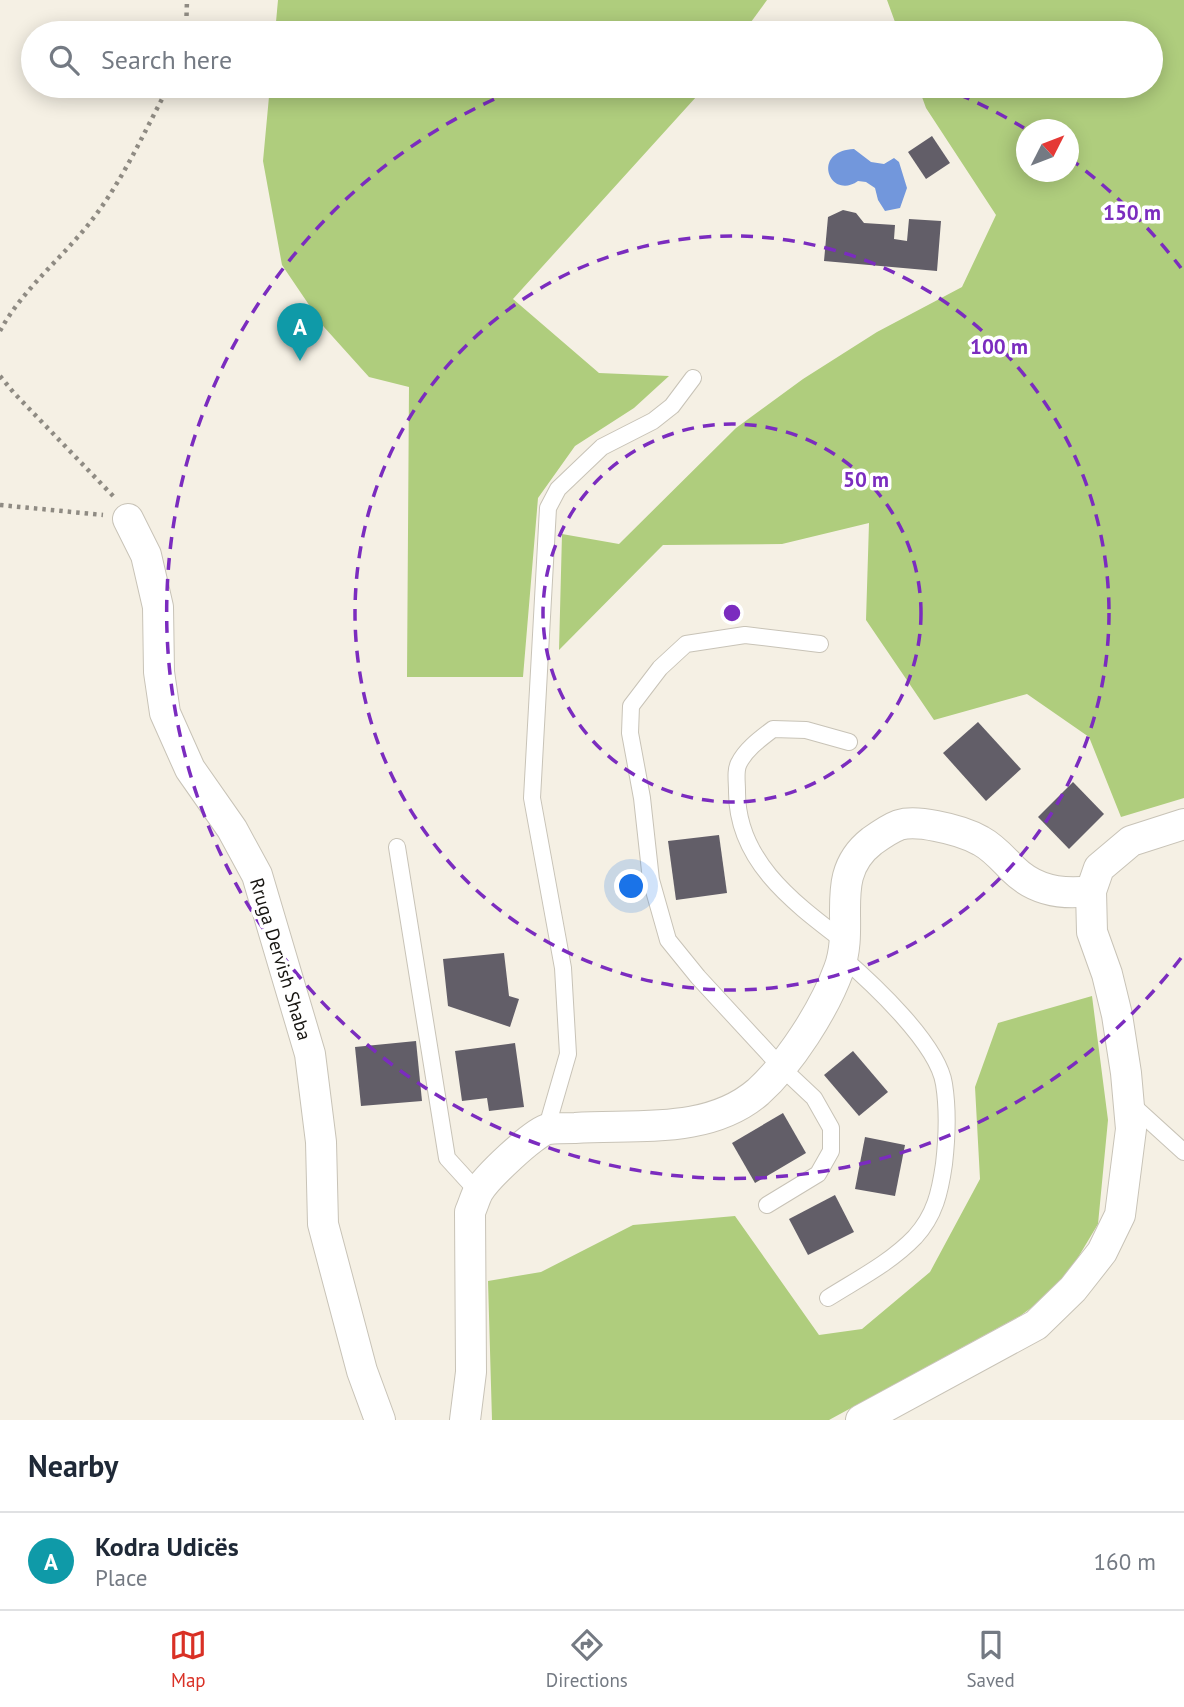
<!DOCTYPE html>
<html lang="en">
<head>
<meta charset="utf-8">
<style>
	body { margin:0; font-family:"PT Sans",sans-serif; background:#f6f6f7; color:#1f2937 }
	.compass { position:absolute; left:1016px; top:119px; width:63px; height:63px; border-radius:50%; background:#fff; box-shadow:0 4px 18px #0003; rotate:48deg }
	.you { position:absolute; left:632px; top:887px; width:24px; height:24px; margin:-18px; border:5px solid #fff; border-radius:50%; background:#1a73e8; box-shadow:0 0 0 10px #1a73e833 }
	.badge { display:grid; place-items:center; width:46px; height:46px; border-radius:50%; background:#d93025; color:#fff; font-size:23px; font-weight:700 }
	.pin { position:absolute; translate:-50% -58px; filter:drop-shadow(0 2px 4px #0008) }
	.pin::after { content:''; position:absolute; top:37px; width:24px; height:21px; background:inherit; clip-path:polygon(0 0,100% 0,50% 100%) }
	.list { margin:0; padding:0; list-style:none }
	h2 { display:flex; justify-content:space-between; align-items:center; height:91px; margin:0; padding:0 28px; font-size:30px }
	h2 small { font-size:23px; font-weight:400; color:#747a83 }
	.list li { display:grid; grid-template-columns:46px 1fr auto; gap:21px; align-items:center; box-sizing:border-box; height:98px; padding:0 28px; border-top:2px solid #e0e1e3 }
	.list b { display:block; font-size:26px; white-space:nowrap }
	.list p { margin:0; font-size:23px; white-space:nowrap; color:#747a83 }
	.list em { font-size:23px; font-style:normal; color:#747a83 }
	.icon { flex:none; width:38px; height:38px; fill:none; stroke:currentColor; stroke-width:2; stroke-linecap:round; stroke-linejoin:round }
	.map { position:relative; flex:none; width:1184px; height:1420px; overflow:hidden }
	.search { position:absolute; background:#fff; box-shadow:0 4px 18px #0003; left:21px; right:21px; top:21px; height:77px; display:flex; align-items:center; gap:18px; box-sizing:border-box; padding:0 24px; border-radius:38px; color:#747a83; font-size:26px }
	.sheet { height:189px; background:#fff }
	nav { display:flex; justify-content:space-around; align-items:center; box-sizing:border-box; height:98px; border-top:2px solid #e0e1e3; background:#fff; font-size:19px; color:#747a83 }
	nav a { display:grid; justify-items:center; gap:4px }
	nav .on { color:#d93025 }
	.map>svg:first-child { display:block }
</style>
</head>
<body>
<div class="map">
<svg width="1184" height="1420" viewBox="0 0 1184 1420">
	<rect width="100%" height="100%" fill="#f5f0e4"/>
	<g fill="#afcd7d" fill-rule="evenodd">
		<path d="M 278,0 L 767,0 L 743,33 L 275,33 Z"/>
		<path d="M 887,0 L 1184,0 L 1184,798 L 1121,817 L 1089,737 L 1027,694 L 934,720 L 866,620 L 869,523 L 782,544 L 663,545 L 559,650 L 562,534 L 619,544 L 736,428 L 803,379 L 877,332 L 962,287 L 996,215 L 926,108 L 918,86 L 1151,86 L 1151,33 L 899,33 ZM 1026,130 L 1068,130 L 1068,172 L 1026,172 Z"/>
		<path d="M 270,86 L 706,86 L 513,299 L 599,373 L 669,376 L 634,408 L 575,446 L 538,498 L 523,677 L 407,677 L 409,387 L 369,377 L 324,327 L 282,265 L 263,161 Z"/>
		<path d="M 1092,996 L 1108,1120 L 1098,1224 L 1061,1286 L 1020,1316 L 829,1420 L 492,1420 L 488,1281 L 541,1272 L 633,1225 L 735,1216 L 819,1335 L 862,1329 L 930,1272 L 980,1179 L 975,1087 L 998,1023 Z"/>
	</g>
	<path fill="#7297dc" d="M 854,149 L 871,162 L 884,164 L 894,158 L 899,162 L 907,188 L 900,208 L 885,211 L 878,200 L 875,188 L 866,182 L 858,181 C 830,201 810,151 854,149 Z"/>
	<g fill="#625e68">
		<path d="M 932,136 L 950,163 L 926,179 L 908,152 Z"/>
		<path d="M 843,210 L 856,213 L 864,223 L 895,225 L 894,239 L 907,241 L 909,219 L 941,221 L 937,271 L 824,261 L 828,217 Z"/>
		<path d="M 978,722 L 1021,769 L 986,801 L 943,753 Z"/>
		<path d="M 1073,782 L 1104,814 L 1069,849 L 1038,817 Z"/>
		<path d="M 719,835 L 727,893 L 676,900 L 668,841 Z"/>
		<path d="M 504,953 L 509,996 L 519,999 L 510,1027 L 448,1006 L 443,959 Z"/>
		<path d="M 416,1041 L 422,1101 L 361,1106 L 355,1047 Z"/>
		<path d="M 515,1043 L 524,1107 L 489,1111 L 487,1098 L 462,1101 L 455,1051 Z"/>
		<path d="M 853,1051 L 888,1092 L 859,1116 L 824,1075 Z"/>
		<path d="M 783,1113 L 806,1153 L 755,1183 L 732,1143 Z"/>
		<path d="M 865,1137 L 905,1145 L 895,1196 L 855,1189 Z"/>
		<path d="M 835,1195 L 854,1232 L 808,1255 L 789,1219 Z"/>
	</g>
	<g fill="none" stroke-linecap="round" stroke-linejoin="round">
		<defs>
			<g id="service">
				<path d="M 397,847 L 447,1158 L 478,1192"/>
				<path d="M 845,942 C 794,903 736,861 737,790 C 737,782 735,770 739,763 C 746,749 760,739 773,729 L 806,730 L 849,742"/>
				<path d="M 1130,1103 L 1184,1152"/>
				<path d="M 546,1130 L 568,1054 L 563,968 L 532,798 L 548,508 L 558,489 L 602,447 L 653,421 L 672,406 L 693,378"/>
				<path d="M 767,1205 L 818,1174 L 831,1151 L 831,1128 L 814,1098 L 781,1067 L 698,977 L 668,940 L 651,880 L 642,798 L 630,733 L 631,706 L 660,668 L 686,644 L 745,635 L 820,644"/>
				<path d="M 828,1298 C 858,1279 890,1263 915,1237 C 935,1215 940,1192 944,1164 C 947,1138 948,1109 944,1084 C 938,1044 872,983 842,957"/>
			</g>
			<g id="minor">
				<path d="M 128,519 L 146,555 L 158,607 L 159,672 L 165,713 L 190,769 L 232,829 L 257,875 L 310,1054 L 321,1142 L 323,1224 L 362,1371 L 380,1420"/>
				<path d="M 465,1420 L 471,1372 L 470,1212 C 473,1205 475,1198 478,1192 C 486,1178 534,1132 548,1129 C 557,1128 566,1128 575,1128 C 635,1124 708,1135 758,1092 C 790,1063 824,1010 839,969 C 856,923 827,876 872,841 C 879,836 891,828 899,825 C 909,822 926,824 936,826 C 952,829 967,833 981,841 C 994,848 1003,859 1013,869 C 1034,890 1062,895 1091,891"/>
				<path d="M 861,1420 L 1036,1325 L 1073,1289 L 1102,1252 L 1120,1215 L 1131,1129 L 1126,1073 L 1117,1015 L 1107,974 L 1092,932 L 1091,891 L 1099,868 L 1131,841 L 1184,824"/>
			</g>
		</defs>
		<use href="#service" stroke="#c8c3b7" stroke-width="18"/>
		<use href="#minor" stroke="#c8c3b7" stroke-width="32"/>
		<g stroke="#8f8b83" stroke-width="4.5" stroke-dasharray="3.5 5" stroke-linecap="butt">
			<path d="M 186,33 L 187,0"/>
			<path d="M 0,331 C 23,288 66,255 95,216 C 125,176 145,130 169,86"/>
			<path d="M 0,376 L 14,393 L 114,497"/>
			<path d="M 0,505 L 103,515"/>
		</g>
		<use href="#service" stroke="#fff" stroke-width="16"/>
		<use href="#minor" stroke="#fff" stroke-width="30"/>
	</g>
	<g fill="none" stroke="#7b2cbf" stroke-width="3.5" stroke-dasharray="12 9">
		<circle cx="732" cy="613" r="189"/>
		<circle cx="732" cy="613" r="377"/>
		<path d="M1181 958A566 566 0 1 1 525 86M939 86A566 566 0 0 1 1024 128M1069 158A566 566 0 0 1 1181 268"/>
	</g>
	<g text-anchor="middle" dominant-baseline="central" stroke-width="7" stroke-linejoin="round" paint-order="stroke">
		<g font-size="19" fill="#171511" stroke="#fff">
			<text transform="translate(281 959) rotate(73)">Rruga Dervish Shaba</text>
		</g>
	</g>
	<circle cx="732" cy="613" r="10" fill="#7b2cbf" stroke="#fff" stroke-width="3.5"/>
	<g font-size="21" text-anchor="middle" font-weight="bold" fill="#7b2cbf" stroke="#fff" stroke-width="7" stroke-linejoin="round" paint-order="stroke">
		<text x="1132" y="220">150 m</text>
		<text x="999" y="354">100 m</text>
		<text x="866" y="487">50 m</text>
	</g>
</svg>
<svg class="compass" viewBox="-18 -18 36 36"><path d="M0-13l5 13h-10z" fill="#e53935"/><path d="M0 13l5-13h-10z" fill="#747a83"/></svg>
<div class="you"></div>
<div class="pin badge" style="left:300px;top:361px;background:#0f9aa8">A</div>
<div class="search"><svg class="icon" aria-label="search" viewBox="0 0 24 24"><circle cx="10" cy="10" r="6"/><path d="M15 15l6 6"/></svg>Search here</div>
</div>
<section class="sheet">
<h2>Nearby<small></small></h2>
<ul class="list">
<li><span class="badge" style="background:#0f9aa8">A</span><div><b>Kodra Udicës</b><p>Place</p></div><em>160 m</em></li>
</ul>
</section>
<nav>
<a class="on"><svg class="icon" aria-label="map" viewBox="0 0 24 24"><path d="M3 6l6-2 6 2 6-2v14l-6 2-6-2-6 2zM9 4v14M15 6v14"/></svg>Map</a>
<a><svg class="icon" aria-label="directions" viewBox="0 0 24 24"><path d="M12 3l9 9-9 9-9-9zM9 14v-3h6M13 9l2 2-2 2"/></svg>Directions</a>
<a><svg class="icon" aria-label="saved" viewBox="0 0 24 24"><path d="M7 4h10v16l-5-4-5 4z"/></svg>Saved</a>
</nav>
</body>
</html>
